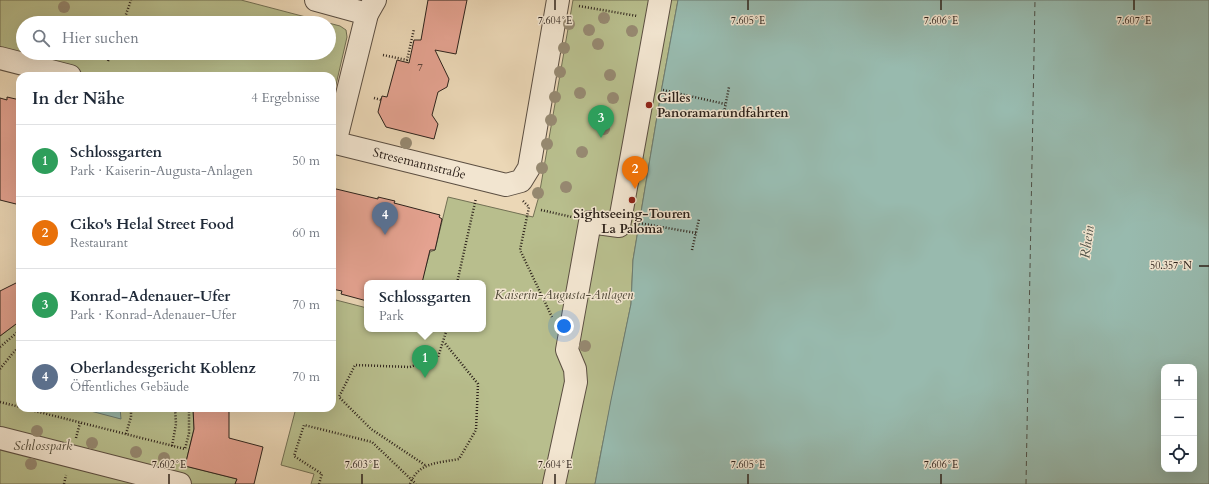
<!DOCTYPE html>
<html lang="de">
<head>
<meta charset="utf-8">
<style>
	body { margin:0; font-family:Cardo,serif; background:#f6f6f7; color:#1f2937 }
	.controls { position:absolute; right:12px; bottom:12px; display:grid; overflow:hidden; border-radius:8px; box-shadow:0 4px 16px #0002 }
	.controls button { width:36px; height:36px; display:grid; place-items:center; padding:0; border:0; border-bottom:1px solid #e0e1e3; background:#fff; color:#1f2937; font:20px sans-serif }
	.you { position:absolute; left:564px; top:326px; width:14px; height:14px; margin:-10px; border:3px solid #fff; border-radius:50%; background:#1a73e8; box-shadow:0 0 0 6px #1a73e833 }
	.badge { display:grid; place-items:center; width:26px; height:26px; border-radius:50%; background:#1a73e8; color:#fff; font-size:13px; font-weight:700 }
	.pin { position:absolute; translate:-50% -33px; filter:drop-shadow(0 1px 2px #0008) }
	.pin::after { content:''; position:absolute; top:21px; width:14px; height:12px; background:inherit; clip-path:polygon(0 0,100% 0,50% 100%) }
	.popup { position:absolute; left:364px; top:280px; width:122px; height:52px; box-sizing:border-box; display:grid; place-content:center; border-radius:8px; background:#fff; filter:drop-shadow(0 1px 3px #0005); font-size:13px; white-space:nowrap; color:#747a83 }
	.popup b { font-size:15px; color:#1f2937 }
	.popup::after { content:''; position:absolute; left:50%; top:100%; margin-left:-8px; border:8px solid transparent; border-top-color:#fff }
	.list { margin:0; padding:0; list-style:none }
	h2 { display:flex; justify-content:space-between; align-items:center; height:52px; margin:0; padding:0 16px; font-size:17px }
	h2 small { font-size:13px; font-weight:400; color:#747a83 }
	.list li { display:grid; grid-template-columns:26px 1fr auto; gap:12px; align-items:center; box-sizing:border-box; height:72px; padding:0 16px; border-top:1px solid #e0e1e3 }
	.list b { display:block; font-size:15px; white-space:nowrap }
	.list p { margin:0; font-size:13px; white-space:nowrap; color:#747a83 }
	.list em { font-size:13px; font-style:normal; color:#747a83 }
	.icon { flex:none; width:22px; height:22px; fill:none; stroke:currentColor; stroke-width:2; stroke-linecap:round; stroke-linejoin:round }
	.map { position:relative; flex:none; width:1209px; height:484px; overflow:hidden }
	.search { position:absolute; background:#fff; box-shadow:0 4px 16px #0002; left:16px; top:16px; width:320px; height:44px; display:flex; align-items:center; gap:10px; box-sizing:border-box; padding:0 14px; border-radius:22px; color:#747a83; font-size:15px }
	.panel { position:absolute; background:#fff; box-shadow:0 4px 16px #0002; left:16px; top:72px; width:320px; height:340px; border-radius:12px }
	.map>svg:first-child { display:block }
</style>
</head>
<body>
<div class="map">
<svg width="1209" height="484" viewBox="0 0 1209 484">
	<rect width="100%" height="100%" fill="#ebd7b6"/>
	<filter id="stains"><feTurbulence type="fractalNoise" baseFrequency=".005" numOctaves="4"/><feColorMatrix values="0 0 0 0 .2 0 0 0 0 .09 0 0 0 0 .02 0 0 0 .5 -.17"/></filter>
	<radialGradient id="worn" r=".72"><stop offset=".6" stop-color="#630" stop-opacity="0"/><stop offset="1" stop-color="#630" stop-opacity=".3"/></radialGradient>
	<g fill="#b8be8d" stroke="#727054" fill-rule="evenodd">
		<path d="M 0,0 L 241,0 L 340,26 L 346,30 L 347,37 L 332,102 L 332,76 L 94,76 L 0,52 ZM 23,23 L 329,23 L 329,53 L 23,53 Z"/>
		<path d="M 573,0 L 678,0 L 662,87 L 633,260 L 631,304 L 601,452 L 595,484 L 311,484 L 314,474 L 281,465 L 296,408 L 332,408 L 332,299 L 367,308 L 367,329 L 483,329 L 483,283 L 425,283 L 422,280 L 430,252 L 435,250 L 448,197 L 533,217 L 539,196 Z"/>
		<path d="M 20,321 L 20,408 L 193,408 L 194,429 L 185,466 L 237,479 L 235,484 L 0,484 L 0,336 Z"/>
	</g>
	<g fill="#98baae" stroke="#6d7d73" fill-rule="evenodd">
		<path d="M 678,0 L 1209,0 L 1209,484 L 595,484 L 611,400 L 631,304 L 633,260 L 662,87 ZM 1164,367 L 1194,367 L 1194,469 L 1164,469 Z"/>
		<path d="M 79,408 L 120,408 L 121,419 Z"/>
	</g>
	<g fill="none" stroke-linecap="round" stroke-linejoin="round">
		<path stroke="#4d5047" stroke-width="1" stroke-dasharray="5 4" stroke-linecap="butt" d="M 1026,484 L 1035,0"/>
	</g>
	<g fill="#e4a290" stroke="#2d221b">
		<path d="M 428,0 L 467,0 L 456,54 L 435,50 L 449,79 L 447,87 L 438,92 L 432,115 L 438,124 L 434,139 L 386,127 L 378,112 L 382,96 L 387,97 L 397,60 L 409,63 L 414,40 L 421,40 Z"/>
		<path d="M 7,97 L 20,100 L 20,205 L 0,200 L 0,98 L 7,100 Z"/>
		<path d="M 332,188 L 378,199 L 378,197 L 395,201 L 394,203 L 440,215 L 439,217 L 442,219 L 435,250 L 430,250 L 422,283 L 367,283 L 367,301 L 341,294 L 342,291 L 332,289 Z"/>
		<path d="M 20,281 L 20,321 L 0,336 L 0,291 Z"/>
		<path d="M 193,408 L 229,408 L 229,438 L 263,447 L 254,484 L 235,484 L 237,479 L 185,466 L 194,429 Z"/>
	</g>
	<g fill="none" stroke-linecap="round" stroke-linejoin="round">
		<defs>
			<g id="minor">
				<path d="M 316,0 L 367,14"/>
				<path d="M 0,58 L 70,76"/>
				<path id="s1" d="M 332,142 L 506,185 L 521,181 L 529,168 L 558,0"/>
				<path d="M 335,143 L 367,14 L 375,0"/>
				<path d="M 0,438 L 180,484"/>
				<path d="M 554,484 L 576,382 L 575,369 L 567,350 L 590,222 L 619,226 L 660,0"/>
			</g>
		</defs>
		<use href="#minor" stroke="#5c4f42" stroke-width="24"/>
		<g stroke="#2d221b" stroke-width="2.5" stroke-dasharray="1 2" stroke-linecap="butt">
			<path d="M 579,6 L 637,16"/>
			<path d="M 123,23 L 131,0"/>
			<path d="M 383,55 L 407,60 L 414,29"/>
			<path d="M 108,61 L 111,53"/>
			<path d="M 663,90 L 725,104"/>
			<path d="M 374,98 L 381,100"/>
			<path d="M 723,118 L 729,87"/>
			<path d="M 523,201 L 529,207 L 520,250 L 552,317"/>
			<path d="M 541,210 L 572,217"/>
			<path d="M 639,223 L 696,233"/>
			<path d="M 692,250 L 699,219"/>
			<path d="M 457,283 L 476,198"/>
			<path d="M 0,347 L 20,330"/>
			<path d="M 0,369 L 12,354 L 20,346"/>
			<path d="M 0,402 L 20,407"/>
			<path d="M 23,408 L 185,449 L 189,433 L 189,408"/>
			<path d="M 126,434 L 131,417 L 131,408"/>
			<path d="M 76,438 L 80,423"/>
			<path d="M 172,446 L 176,424 L 175,408"/>
			<path d="M 425,465 L 371,429 L 339,397 L 355,365 L 410,367 L 438,357 L 447,329"/>
			<path d="M 64,484 L 66,475"/>
			<path d="M 319,484 L 322,474 L 294,456 L 304,425 L 372,442 L 416,484"/>
			<path d="M 410,484 C 418,462 439,463 459,459 L 476,430 L 478,384 L 444,342"/>
		</g>
		<use href="#minor" stroke="#f2e5d0" stroke-width="22"/>
	</g>
	<g fill="#968971">
		<circle cx="64" cy="7" r="6"/>
		<circle cx="604" cy="18" r="6"/>
		<circle cx="569" cy="24" r="6"/>
		<circle cx="589" cy="30" r="6"/>
		<circle cx="632" cy="31" r="6"/>
		<circle cx="598" cy="44" r="6"/>
		<circle cx="564" cy="48" r="6"/>
		<circle cx="560" cy="72" r="6"/>
		<circle cx="610" cy="75" r="6"/>
		<circle cx="580" cy="93" r="6"/>
		<circle cx="555" cy="97" r="6"/>
		<circle cx="613" cy="98" r="6"/>
		<circle cx="551" cy="120" r="6"/>
		<circle cx="604" cy="129" r="6"/>
		<circle cx="406" cy="143" r="6"/>
		<circle cx="547" cy="144" r="6"/>
		<circle cx="582" cy="152" r="6"/>
		<circle cx="542" cy="168" r="6"/>
		<circle cx="566" cy="187" r="6"/>
		<circle cx="538" cy="193" r="6"/>
		<circle cx="585" cy="346" r="6"/>
		<circle cx="37" cy="431" r="6"/>
		<circle cx="92" cy="443" r="6"/>
		<circle cx="136" cy="452" r="6"/>
		<circle cx="164" cy="458" r="6"/>
		<circle cx="31" cy="464" r="6"/>
	</g>
	<path fill="none" stroke="#2d221b" stroke-width="1.5" d="M 555,0 L 555,10M 748,0 L 748,10M 941,0 L 941,10M 1134,0 L 1134,10M 1199,266 L 1209,266M 169,474 L 169,484M 362,474 L 362,484M 555,474 L 555,484M 748,474 L 748,484M 941,474 L 941,484"/>
	<g fill="#8f2418" stroke="#f2e5d0" stroke-width="1.5">
		<circle cx="649" cy="105" r="4"/>
		<circle cx="632" cy="200" r="4"/>
	</g>
	<g text-anchor="middle" dominant-baseline="central" stroke-width="3" stroke-linejoin="round" paint-order="stroke">
		<g font-size="11" fill="#5b4238">
			<text x="420" y="67">7</text>
		</g>
		<g font-size="13" font-weight="bold" fill="#2d221b" stroke="#f2e5d0" text-anchor="start">
			<text x="657" y="98">Gilles<tspan x="657" dy="15">Panoramarundfahrten</tspan></text>
			<text x="632" y="214" text-anchor="middle">Sightseeing-Touren<tspan x="632" dy="15">La Paloma</tspan></text>
		</g>
		<g font-size="13" fill="#2d221b" stroke="#f2e5d0">
			<text stroke="none"><textPath href="#s1" startOffset="90">Stresemannstraße</textPath></text>
		</g>
		<g font-size="13" font-style="italic" fill="#504938" stroke="#f2e5d0">
			<text x="564" y="295">Kaiserin-Augusta-Anlagen</text>
			<text x="43" y="446">Schlosspark</text>
		</g>
		<g font-size="14" font-style="italic" fill="#4d5047" stroke="#f2e5d0">
			<text transform="translate(1087 242) rotate(-82)">Rhein</text>
		</g>
	</g>
	<g font-size="10" text-anchor="middle" fill="#2d221b" stroke="#f2e5d0" stroke-width="3" stroke-linejoin="round" paint-order="stroke">
		<text x="555" y="24">7.604°E</text>
		<text x="748" y="24">7.605°E</text>
		<text x="941" y="24">7.606°E</text>
		<text x="1134" y="24">7.607°E</text>
		<text x="1171" y="269">50.357°N</text>
		<text x="169" y="468">7.602°E</text>
		<text x="362" y="468">7.603°E</text>
		<text x="555" y="468">7.604°E</text>
		<text x="748" y="468">7.605°E</text>
		<text x="941" y="468">7.606°E</text>
	</g>
	<rect width="100%" height="100%" filter="url(#stains)"/>
	<rect width="100%" height="100%" fill="url(#worn)"/>
</svg>
<div class="controls">
<button>+</button>
<button>−</button>
<button><svg class="icon" aria-label="locate" viewBox="0 0 24 24"><circle cx="12" cy="12" r="6"/><path d="M12 2v4M12 18v4M2 12h4M18 12h4"/></svg></button>
</div>
<div class="you"></div>
<div class="pin badge" style="left:425px;top:378px;background:#2e9e5b">1</div>
<div class="popup"><b>Schlossgarten</b>Park</div>
<div class="pin badge" style="left:635px;top:189px;background:#e8710a">2</div>
<div class="pin badge" style="left:601px;top:138px;background:#2e9e5b">3</div>
<div class="pin badge" style="left:385px;top:235px;background:#5c6f8a">4</div>
<div class="search"><svg class="icon" aria-label="search" viewBox="0 0 24 24"><circle cx="10" cy="10" r="6"/><path d="M15 15l6 6"/></svg>Hier suchen</div>
<section class="panel">
<h2>In der Nähe<small>4 Ergebnisse</small></h2>
<ul class="list">
<li><span class="badge" style="background:#2e9e5b">1</span><div><b>Schlossgarten</b><p>Park · Kaiserin-Augusta-Anlagen</p></div><em>50 m</em></li>
<li><span class="badge" style="background:#e8710a">2</span><div><b>Ciko's Helal Street Food</b><p>Restaurant</p></div><em>60 m</em></li>
<li><span class="badge" style="background:#2e9e5b">3</span><div><b>Konrad-Adenauer-Ufer</b><p>Park · Konrad-Adenauer-Ufer</p></div><em>70 m</em></li>
<li><span class="badge" style="background:#5c6f8a">4</span><div><b>Oberlandesgericht Koblenz</b><p>Öffentliches Gebäude</p></div><em>70 m</em></li>
</ul>
</section>
</div>
</body>
</html>
